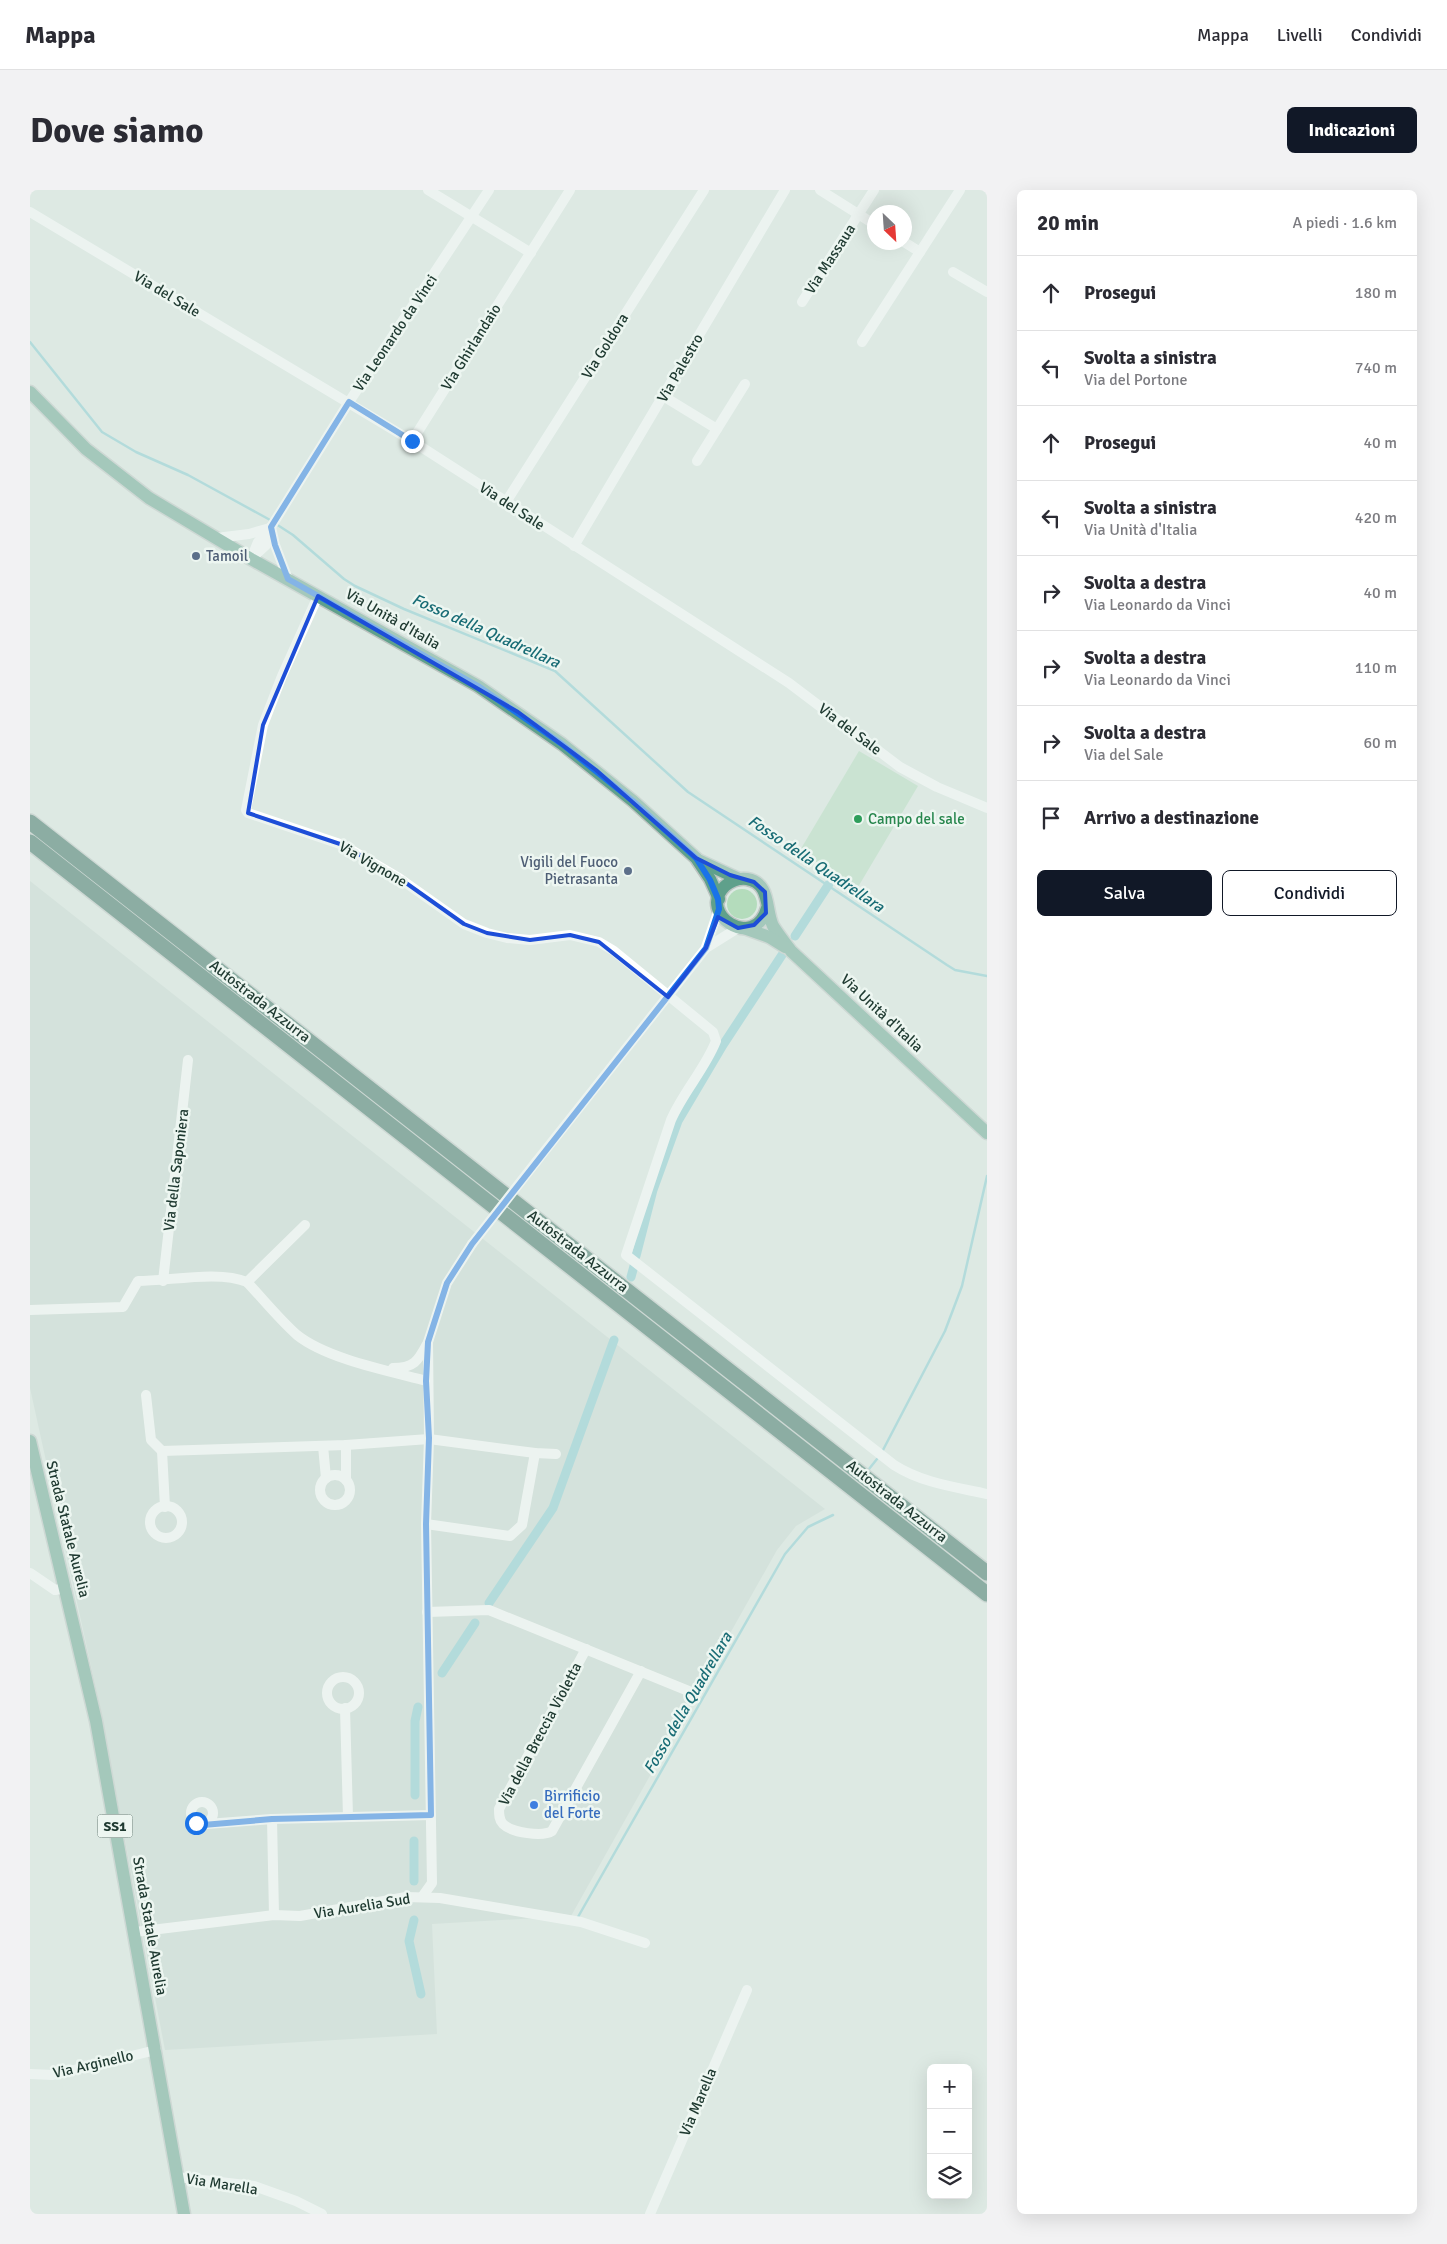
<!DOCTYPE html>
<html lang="it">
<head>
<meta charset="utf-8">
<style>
	body { margin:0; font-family:Signika,sans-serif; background:#f2f2f3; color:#2b2b33 }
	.controls { position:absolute; right:15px; bottom:15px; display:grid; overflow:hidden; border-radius:8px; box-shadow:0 5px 20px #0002 }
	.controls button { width:45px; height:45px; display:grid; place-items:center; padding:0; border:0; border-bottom:1px solid #e1e1e2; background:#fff; color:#2b2b33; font:25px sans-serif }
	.compass { position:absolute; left:837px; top:15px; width:45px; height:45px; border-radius:50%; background:#fff; box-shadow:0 5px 20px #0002; rotate:155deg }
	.stop { position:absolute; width:15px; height:15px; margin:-11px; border:4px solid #1a73e8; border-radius:50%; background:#fff }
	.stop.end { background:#1a73e8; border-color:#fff; box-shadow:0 1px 5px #0008 }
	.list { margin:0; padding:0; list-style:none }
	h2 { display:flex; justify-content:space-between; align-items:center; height:65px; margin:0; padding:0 20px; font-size:21px }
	h2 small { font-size:16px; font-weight:400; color:#7c7c81 }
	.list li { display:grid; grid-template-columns:32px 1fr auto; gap:15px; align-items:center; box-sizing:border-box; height:75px; padding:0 20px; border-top:1px solid #e1e1e2 }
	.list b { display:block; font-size:19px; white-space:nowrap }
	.list p { margin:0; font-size:16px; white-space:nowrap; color:#7c7c81 }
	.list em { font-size:16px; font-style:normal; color:#7c7c81 }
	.actions { display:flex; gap:10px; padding:15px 20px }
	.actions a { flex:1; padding:11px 0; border:1px solid #111827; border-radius:8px; text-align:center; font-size:18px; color:#111827 }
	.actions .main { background:#111827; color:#fff }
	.icon { flex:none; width:28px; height:28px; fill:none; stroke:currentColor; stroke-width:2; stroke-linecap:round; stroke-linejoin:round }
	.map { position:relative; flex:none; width:957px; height:2024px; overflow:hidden; border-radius:8px }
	header { display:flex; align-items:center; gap:30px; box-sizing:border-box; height:70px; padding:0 25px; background:#fff; border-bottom:1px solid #e1e1e2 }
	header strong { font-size:24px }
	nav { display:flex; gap:28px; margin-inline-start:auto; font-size:18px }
	.intro { display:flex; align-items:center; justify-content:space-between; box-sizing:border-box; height:120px; padding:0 30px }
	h1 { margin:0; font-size:35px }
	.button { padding:12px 22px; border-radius:8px; background:#111827; color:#fff; font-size:18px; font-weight:700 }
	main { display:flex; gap:30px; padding:0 30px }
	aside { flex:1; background:#fff; border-radius:8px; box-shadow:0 5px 20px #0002 }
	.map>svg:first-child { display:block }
</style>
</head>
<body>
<header>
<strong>Mappa</strong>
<nav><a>Mappa</a><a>Livelli</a><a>Condividi</a></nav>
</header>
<div class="intro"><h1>Dove siamo</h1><a class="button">Indicazioni</a></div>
<main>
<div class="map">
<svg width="957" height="2024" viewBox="0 0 957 2024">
	<rect width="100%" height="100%" fill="#dde9e3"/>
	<path fill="#cbd9d2" d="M 0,691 L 795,1319 L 766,1336 L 747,1360 L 541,1726 L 402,1734 L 407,1844 L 135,1860 L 68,1508 L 0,1198 Z"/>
	<g fill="#b4dcbc">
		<path d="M 829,561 L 888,596 L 828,697 L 769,662 Z"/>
		<circle cx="712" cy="714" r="15"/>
	</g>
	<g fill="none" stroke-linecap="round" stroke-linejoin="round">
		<g stroke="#82cbd1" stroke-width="2.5">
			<path d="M 0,152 L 72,242 L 106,262 L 158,285 L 242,331"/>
			<path d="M 246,334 L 263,345 L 314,389 L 325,396 L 374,419 L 525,481 L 658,602 L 917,775 L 925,780 L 957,786"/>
			<path d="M 853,1260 L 915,1141 L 932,1096 L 957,986"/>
			<path d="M 839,1279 L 847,1269"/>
			<path d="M 548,1727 L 755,1364 L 778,1337 L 803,1325"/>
		</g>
		<g stroke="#82cbd1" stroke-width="9">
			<path d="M 765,746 L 799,694"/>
			<path d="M 606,1066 L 623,1000 L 648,931 L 693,855 L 752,765"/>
			<path d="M 601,1087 L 604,1076"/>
			<path d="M 459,1413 L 523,1318 L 584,1150"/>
			<path d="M 412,1483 L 445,1433"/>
			<path d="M 385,1605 L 385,1531 L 388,1517"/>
			<path d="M 384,1651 L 384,1691"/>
			<path d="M 384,1730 L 379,1751 L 391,1804"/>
		</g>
		<defs>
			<g id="major">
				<path d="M 0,202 L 56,259 L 119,308 L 221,369 L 448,496 L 532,554 L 603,611 L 666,668 L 680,689 L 689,709"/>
				<path d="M 668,670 L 709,689"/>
				<path d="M 737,718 C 725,762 666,724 695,696 C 701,691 709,688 717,689 C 741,693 735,719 743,736 C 748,744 755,753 761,761 L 957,943"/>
				<path d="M 714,738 L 739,747 L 755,757"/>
				<path d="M 0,1251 L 66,1531 L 154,2024"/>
			</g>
			<g id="highway">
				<path d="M 0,632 L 957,1383"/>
				<path d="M 0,652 L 957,1404"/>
			</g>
		</defs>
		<use href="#major" stroke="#bcc4c1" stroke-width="15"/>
		<use href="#highway" stroke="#bcc4c1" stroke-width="18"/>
		<g stroke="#fff" stroke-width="10">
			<path d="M 398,0 L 501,63"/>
			<path d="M 790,0 L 844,34"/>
			<path d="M 0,22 L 382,251 L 759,493 L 870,577 L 907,597 L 957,618"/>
			<path d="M 874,52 L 890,62"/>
			<path d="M 923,82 L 957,102"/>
			<path d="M 772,112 L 844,0"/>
			<path d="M 832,152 L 930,0"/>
			<path d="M 633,206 L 687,239"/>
			<path d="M 382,251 L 540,0"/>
			<path d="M 667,271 L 715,194"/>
			<path d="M 476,312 L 674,0"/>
			<path d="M 241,337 L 245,355 L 258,389"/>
			<path d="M 186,348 L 219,344 L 240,338"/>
			<path d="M 544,356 L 755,0"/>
			<path d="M 223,367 L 236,355 L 241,340"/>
			<path d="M 221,369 L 228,352 L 241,337 L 319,212 L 459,0"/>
			<path d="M 288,406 L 252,486 L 233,535 L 216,620 L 218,623 L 313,655 L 369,688 L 434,734 L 457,743 L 477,748 L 500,750 L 540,745 L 569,752 L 584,761 L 683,842 L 686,851 C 675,879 653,902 641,930 L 596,1065 L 864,1275 C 892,1293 925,1297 957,1304"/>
			<path d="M 676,757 L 689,719"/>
			<path d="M 506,972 L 676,758 L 708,738"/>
			<path d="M 275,1035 L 217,1092 C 233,1109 249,1129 267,1145 C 297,1169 359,1181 397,1191"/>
			<path d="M 133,1091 L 158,870"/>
			<path d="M 0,1120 L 93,1117 L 108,1091 C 139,1091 189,1080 217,1092"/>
			<path d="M 363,1178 C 384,1178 388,1171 397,1154"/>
			<path d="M 116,1205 L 121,1250 L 132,1261 L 135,1317"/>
			<path d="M 316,1255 L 316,1290"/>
			<path d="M 293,1256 L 296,1288"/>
			<path d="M 132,1261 L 316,1255 L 399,1249 L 505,1263 L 526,1264"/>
			<circle cx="305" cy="1300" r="15"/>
			<circle cx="136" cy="1332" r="16"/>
			<path d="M 396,1334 L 480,1346 L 492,1335 L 505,1263"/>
			<path d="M 0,1383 L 25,1400 L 36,1398"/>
			<path d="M 397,1422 L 459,1420 L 661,1502"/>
			<path d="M 556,1459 L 469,1619 C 469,1625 469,1630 473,1634 C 482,1643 513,1647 522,1641 L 611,1481"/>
			<circle cx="313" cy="1503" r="16"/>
			<path d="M 315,1518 L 318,1627"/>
			<circle cx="172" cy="1623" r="11"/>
			<path d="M 242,1629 L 244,1725"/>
			<path d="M 177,1634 L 242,1629 L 401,1625"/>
			<path d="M 392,1707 L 402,1693 L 396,1334 L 399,1249 L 398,1152 L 417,1093 L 442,1054"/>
			<path d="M 105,1742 L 244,1725 L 270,1726 L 376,1707 L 410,1708 L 551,1732 L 615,1753"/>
			<path d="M 0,1884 L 23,1885 L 126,1860"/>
			<path d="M 147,1987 L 224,1996 L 266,2011 L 292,2024"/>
			<path d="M 620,2024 L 717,1800"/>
		</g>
		<use href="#major" stroke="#5fa08b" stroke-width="12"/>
		<use href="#highway" stroke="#2a6555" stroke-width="15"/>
		<path stroke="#fff" stroke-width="10" d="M 442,1054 L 506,972"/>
	</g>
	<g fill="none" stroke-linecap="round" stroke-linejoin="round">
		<path stroke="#1a73e8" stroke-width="6" d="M 166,1633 L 173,1635 L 242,1629 L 401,1625 L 396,1334 L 399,1248 L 396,1191 L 398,1152 L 417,1093 L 442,1054 L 676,758 L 689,719 L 688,709 L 680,690 L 666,668 L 603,611 L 532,554 L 448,496 L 258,389 L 245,355 L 241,337 L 319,212 L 382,251"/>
	</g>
	<path d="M0 0H957V2024H0ZM 288,406 L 488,522 L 566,580 L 666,668 L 700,685 L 724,692 L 735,702 L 736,723 L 724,735 L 708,738 L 688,727 L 676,758 L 638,807 L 569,752 L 540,745 L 500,750 L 457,743 L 434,734 L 369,688 L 313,655 L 218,623 L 233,535 Z" fill="#dde9e3" fill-opacity=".55" fill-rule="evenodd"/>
	<path fill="none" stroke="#1d4ed8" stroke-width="4" stroke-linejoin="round" d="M 288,406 L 488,522 L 566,580 L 666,668 L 700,685 L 724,692 L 735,702 L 736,723 L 724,735 L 708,738 L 688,727 L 676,758 L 638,807 L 569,752 L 540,745 L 500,750 L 457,743 L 434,734 L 369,688 L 313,655 L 218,623 L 233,535 Z"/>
	<g fill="#5c6f8a" stroke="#edf6f1" stroke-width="2">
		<circle cx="166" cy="366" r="5"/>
		<circle cx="598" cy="681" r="5"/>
	</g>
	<circle fill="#2e9e5b" stroke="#edf6f1" stroke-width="2" cx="828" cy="629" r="5"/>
	<circle fill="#3f7fe0" stroke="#edf6f1" stroke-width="2" cx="504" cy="1615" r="5"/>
	<g text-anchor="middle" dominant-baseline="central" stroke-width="5" stroke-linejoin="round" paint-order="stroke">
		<rect fill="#edf6f1" stroke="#5c726a" stroke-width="1" x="67.5" y="1624.5" width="35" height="23" rx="4"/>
		<g font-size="14" font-weight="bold" fill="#1e3930">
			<text x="85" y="1636">SS1</text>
		</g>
		<g font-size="15" fill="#1e3930" stroke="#edf6f1">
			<text transform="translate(800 69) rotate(-57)">Via Massaua</text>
			<text transform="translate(137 104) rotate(31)">Via del Sale</text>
			<text transform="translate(365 143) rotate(-56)">Via Leonardo da Vinci</text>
			<text transform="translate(575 156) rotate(-58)">Via Goldora</text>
			<text transform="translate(441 157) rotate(-58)">Via Ghirlandaio</text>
			<text transform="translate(650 178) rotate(-60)">Via Palestro</text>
			<text transform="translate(482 316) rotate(33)">Via del Sale</text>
			<text transform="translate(363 429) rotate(30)">Via Unità d'Italia</text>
			<text transform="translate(820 539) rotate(37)">Via del Sale</text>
			<text transform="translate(343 674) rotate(30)">Via Vignone</text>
			<text transform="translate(230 811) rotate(38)">Autostrada Azzurra</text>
			<text transform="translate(852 823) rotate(43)">Via Unità d'Italia</text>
			<text transform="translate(146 980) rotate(-83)">Via della Saponiera</text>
			<text transform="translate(548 1061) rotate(38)">Autostrada Azzurra</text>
			<text transform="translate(867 1311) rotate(38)">Autostrada Azzurra</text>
			<text transform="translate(38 1339) rotate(76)">Strada Statale Aurelia</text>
			<text transform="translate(510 1544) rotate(-62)">Via della Breccia Violetta</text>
			<text transform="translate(332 1716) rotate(-9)">Via Aurelia Sud</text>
			<text transform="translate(120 1736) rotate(80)">Strada Statale Aurelia</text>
			<text transform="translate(63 1874) rotate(-13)">Via Arginello</text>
			<text transform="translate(668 1912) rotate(-67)">Via Marella</text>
			<text transform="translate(192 1994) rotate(9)">Via Marella</text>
		</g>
		<g font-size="15" fill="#4e5e75" stroke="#edf6f1" text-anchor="start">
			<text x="176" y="366">Tamoil</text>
			<text x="588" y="672" text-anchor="end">Vigili del Fuoco<tspan x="588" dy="17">Pietrasanta</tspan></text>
		</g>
		<g font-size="15" fill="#27864d" stroke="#edf6f1" text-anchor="start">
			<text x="838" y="629">Campo del sale</text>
		</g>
		<g font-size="15" fill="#366cbe" stroke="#edf6f1" text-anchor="start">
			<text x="514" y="1606">Birrificio<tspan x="514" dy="17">del Forte</tspan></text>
		</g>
		<g font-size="16" font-style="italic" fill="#186c75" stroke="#edf6f1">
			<text transform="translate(456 441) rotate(24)">Fosso della Quadrellara</text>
			<text transform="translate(786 674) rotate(34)">Fosso della Quadrellara</text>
			<text transform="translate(658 1513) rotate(-60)">Fosso della Quadrellara</text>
		</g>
	</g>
</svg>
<div class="controls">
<button>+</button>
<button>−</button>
<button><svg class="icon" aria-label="layers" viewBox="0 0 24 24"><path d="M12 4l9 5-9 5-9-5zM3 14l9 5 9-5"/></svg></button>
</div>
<svg class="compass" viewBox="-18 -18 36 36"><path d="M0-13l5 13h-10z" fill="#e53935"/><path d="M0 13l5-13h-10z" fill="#7c7c81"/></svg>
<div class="stop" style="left:166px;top:1633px"></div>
<div class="stop end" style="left:382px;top:251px"></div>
</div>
<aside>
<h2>20 min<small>A piedi · 1.6 km</small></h2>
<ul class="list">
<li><svg class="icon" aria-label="ahead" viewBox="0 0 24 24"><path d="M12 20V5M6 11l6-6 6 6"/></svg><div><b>Prosegui</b></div><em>180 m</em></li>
<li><svg class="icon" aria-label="left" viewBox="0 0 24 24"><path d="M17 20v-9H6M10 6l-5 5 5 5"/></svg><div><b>Svolta a sinistra</b><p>Via del Portone</p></div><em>740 m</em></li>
<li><svg class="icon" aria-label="ahead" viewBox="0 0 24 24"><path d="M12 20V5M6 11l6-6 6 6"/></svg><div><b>Prosegui</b></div><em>40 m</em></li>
<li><svg class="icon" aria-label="left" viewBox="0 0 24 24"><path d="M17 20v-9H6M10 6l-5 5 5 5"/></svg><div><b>Svolta a sinistra</b><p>Via Unità d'Italia</p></div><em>420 m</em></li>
<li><svg class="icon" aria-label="right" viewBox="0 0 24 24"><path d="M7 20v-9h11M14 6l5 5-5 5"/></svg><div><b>Svolta a destra</b><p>Via Leonardo da Vinci</p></div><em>40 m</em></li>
<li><svg class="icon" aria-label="right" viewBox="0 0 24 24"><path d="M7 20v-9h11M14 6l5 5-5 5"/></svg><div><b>Svolta a destra</b><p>Via Leonardo da Vinci</p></div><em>110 m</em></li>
<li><svg class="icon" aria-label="right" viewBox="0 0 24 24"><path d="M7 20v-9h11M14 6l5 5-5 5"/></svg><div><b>Svolta a destra</b><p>Via del Sale</p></div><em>60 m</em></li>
<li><svg class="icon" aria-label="arrive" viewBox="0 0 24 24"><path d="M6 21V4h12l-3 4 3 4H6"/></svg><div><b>Arrivo a destinazione</b></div></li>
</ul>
<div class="actions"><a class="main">Salva</a><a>Condividi</a></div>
</aside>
</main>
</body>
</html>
